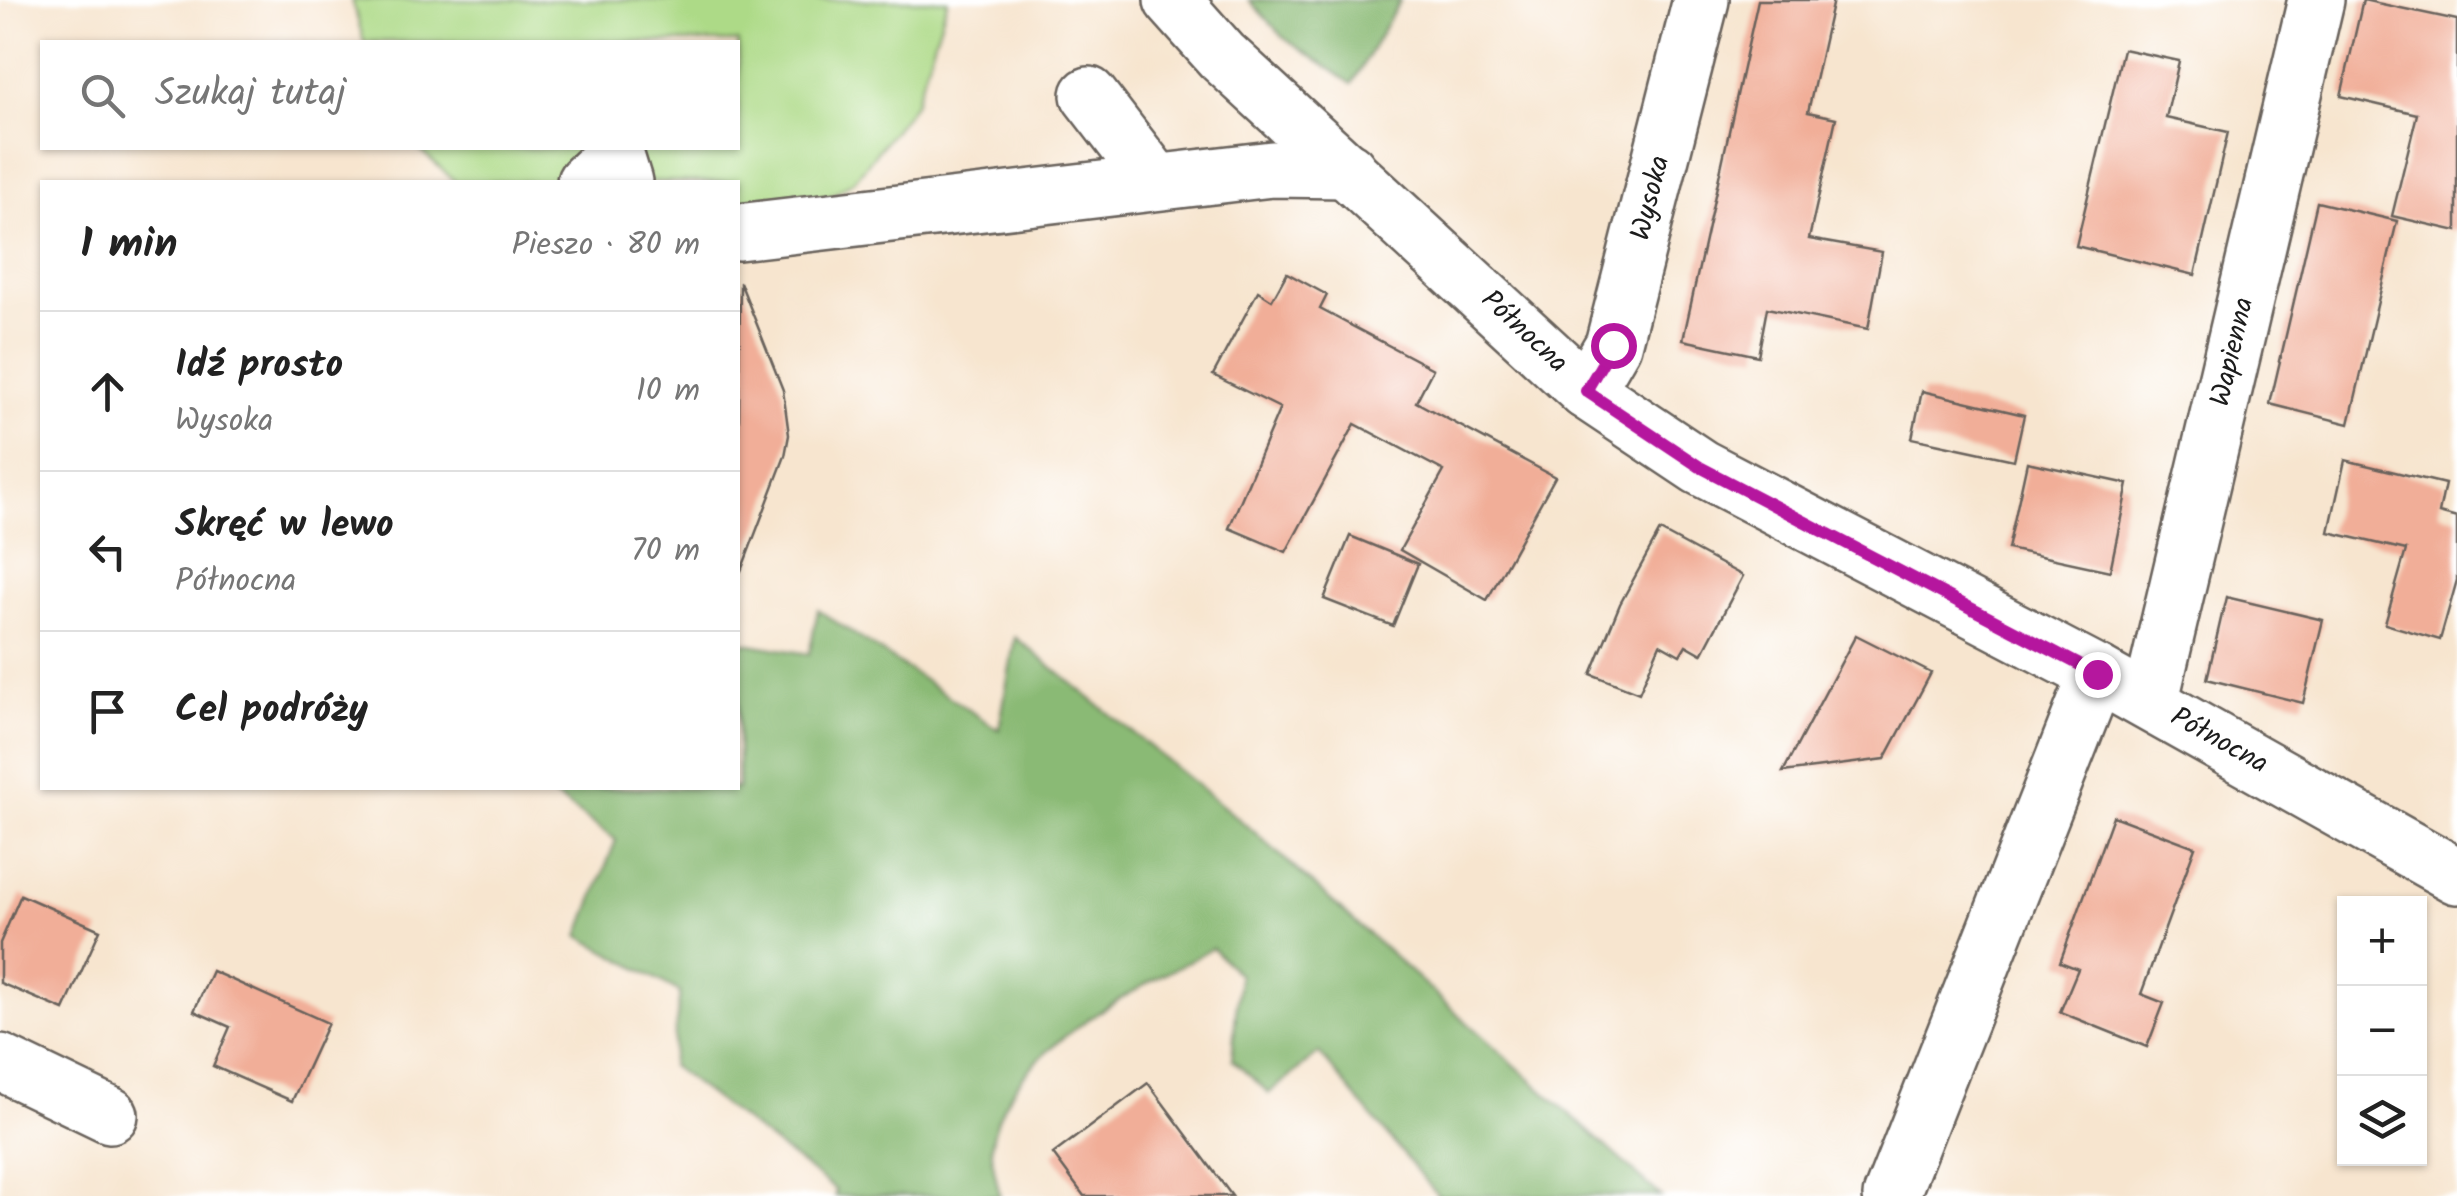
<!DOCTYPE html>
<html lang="pl">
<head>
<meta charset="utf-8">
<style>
	body { margin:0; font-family:Kalam,sans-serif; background:#f6f6f6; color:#222 }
	.controls { position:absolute; right:30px; bottom:30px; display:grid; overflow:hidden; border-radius:0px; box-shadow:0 2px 8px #0004 }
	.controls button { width:90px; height:90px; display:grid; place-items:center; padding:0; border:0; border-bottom:2px solid #e0e0e0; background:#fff; color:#222; font:50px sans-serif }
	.stop { position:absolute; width:30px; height:30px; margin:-22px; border:8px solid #b5179e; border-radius:50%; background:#fff }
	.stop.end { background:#b5179e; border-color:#fff; box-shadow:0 2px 10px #0008 }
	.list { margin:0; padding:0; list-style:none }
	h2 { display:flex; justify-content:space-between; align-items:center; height:130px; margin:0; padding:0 40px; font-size:42px }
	h2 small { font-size:32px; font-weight:400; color:#767676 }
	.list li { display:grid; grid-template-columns:65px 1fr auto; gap:30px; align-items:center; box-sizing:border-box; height:160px; padding:0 40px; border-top:2px solid #e0e0e0 }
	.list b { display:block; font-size:38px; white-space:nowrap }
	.list p { margin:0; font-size:32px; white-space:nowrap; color:#767676 }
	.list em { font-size:32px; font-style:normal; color:#767676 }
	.icon { flex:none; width:55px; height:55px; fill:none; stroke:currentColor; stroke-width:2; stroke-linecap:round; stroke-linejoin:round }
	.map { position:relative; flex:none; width:2457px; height:1196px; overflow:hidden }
	.search { position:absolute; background:#fff; box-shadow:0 2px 8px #0004; left:40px; top:40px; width:700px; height:110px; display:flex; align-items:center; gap:25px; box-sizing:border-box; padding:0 35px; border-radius:0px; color:#767676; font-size:38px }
	.panel { position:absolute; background:#fff; box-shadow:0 2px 8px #0004; left:40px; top:180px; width:700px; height:610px; border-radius:0px }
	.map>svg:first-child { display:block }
</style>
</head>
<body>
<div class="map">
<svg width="2457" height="1196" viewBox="0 0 2457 1196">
	<rect width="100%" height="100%" fill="#fff"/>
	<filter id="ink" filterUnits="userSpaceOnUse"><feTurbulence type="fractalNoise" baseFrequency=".01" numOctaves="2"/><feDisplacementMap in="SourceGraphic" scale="20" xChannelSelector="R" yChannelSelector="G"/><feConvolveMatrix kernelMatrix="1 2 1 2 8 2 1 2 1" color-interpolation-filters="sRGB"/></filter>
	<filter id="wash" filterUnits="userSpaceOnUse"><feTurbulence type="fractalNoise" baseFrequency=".0048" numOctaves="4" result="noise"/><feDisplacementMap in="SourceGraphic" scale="40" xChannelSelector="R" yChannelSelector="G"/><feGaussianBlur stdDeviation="2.25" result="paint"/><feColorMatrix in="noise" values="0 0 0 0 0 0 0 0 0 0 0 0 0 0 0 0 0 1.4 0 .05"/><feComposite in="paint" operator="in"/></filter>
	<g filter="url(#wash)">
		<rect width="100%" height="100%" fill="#f7e5cf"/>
		<path fill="#adda87" stroke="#647b52" stroke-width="2.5" d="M 352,0 L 948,0 L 915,103 L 854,181 L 770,234 L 738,242 L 738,182 L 456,182 L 418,148 L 738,148 L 738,42 L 364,42 Z"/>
		<g fill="#8aba74" stroke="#536b48" stroke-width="2.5">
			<path d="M 1249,0 L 1400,0 L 1400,1 L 1352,84 L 1284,38 Z"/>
			<path d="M 818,610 L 999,730 L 1015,637 L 1251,829 L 1661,1196 L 1438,1196 L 1319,1053 L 1269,1093 L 1232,1060 L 1239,975 L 1212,948 C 1137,991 1007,1047 992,1142 C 990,1158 997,1180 1000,1196 L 835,1196 L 836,1190 L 671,1066 L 680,992 L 579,936 L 616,840 L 543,788 L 738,788 L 738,642 L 809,654 Z"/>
		</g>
		<g id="blocks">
			<g fill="#f1ae98">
				<path d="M 1758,0 L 1833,0 L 1808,112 L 1836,118 L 1809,239 L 1882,252 L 1868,329 L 1767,308 L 1758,356 L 1683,340 Z"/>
				<path d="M 2363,0 L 2457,20 L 2457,231 L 2392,216 L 2417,114 L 2341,96 Z"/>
				<path d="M 2123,49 L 2179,61 L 2166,118 L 2228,132 L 2195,275 L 2076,246 Z"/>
				<path d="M 2317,202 L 2397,221 L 2349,424 L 2270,404 Z"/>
				<path d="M 1287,273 L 1327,295 L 1320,309 L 1433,369 L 1416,402 L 1555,477 L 1487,600 L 1400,550 L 1444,471 L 1355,424 L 1286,552 L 1229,528 L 1280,408 L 1213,375 L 1258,291 L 1272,300 Z"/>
				<path d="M 740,282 L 783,390 L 789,435 L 785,456 L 741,571 L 738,570 Z"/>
				<path d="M 1922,391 L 2024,415 L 2014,460 L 1912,438 Z"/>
				<path d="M 2345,460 L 2445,484 L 2439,513 L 2457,518 L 2457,580 L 2440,640 L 2385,624 L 2406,550 L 2329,532 Z"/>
				<path d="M 2027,462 L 2128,484 L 2110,571 L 2008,549 Z"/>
				<path d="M 1660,531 L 1743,576 L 1702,654 L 1686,645 L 1680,655 L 1660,644 L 1639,693 L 1591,674 L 1620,604 Z"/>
				<path d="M 1350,536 L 1418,564 L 1393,626 L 1324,599 Z"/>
				<path d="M 2226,597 L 2323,620 L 2303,703 L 2207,679 Z"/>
				<path d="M 1856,635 L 1931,673 L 1885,759 L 1783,772 Z"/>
				<path d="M 2113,816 L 2195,847 L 2141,994 L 2164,1003 L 2147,1047 L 2060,1012 L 2078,969 L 2060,962 Z"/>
				<path d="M 21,895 L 100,930 L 64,1010 L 0,983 L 0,943 Z"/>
				<path d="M 212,971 L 328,1023 L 292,1101 L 213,1066 L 230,1027 L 194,1011 Z"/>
				<path d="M 1148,1083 L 1232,1196 L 1084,1196 L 1053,1154 Z"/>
			</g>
		</g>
	</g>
	<g filter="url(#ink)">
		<use href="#blocks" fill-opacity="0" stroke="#69625b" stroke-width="2.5"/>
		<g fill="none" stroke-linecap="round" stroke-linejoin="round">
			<defs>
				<g id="minor">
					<path d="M 1172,0 L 1222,56 L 1586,391 L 1700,467 L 2097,674 L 2457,876"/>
					<path d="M 1089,95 L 1156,182"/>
					<path d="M 585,182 L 615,153 L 624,182"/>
					<path d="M 738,232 L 1272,169 L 1348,170"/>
					<path d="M 1586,391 L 1613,345 L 1701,0"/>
					<path d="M 2150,703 L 2316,0"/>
					<path d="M 0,1062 L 110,1115"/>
					<path d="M 1891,1196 L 2097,674"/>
				</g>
			</defs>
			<use href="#minor" stroke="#69625b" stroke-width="60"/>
			<use href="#minor" stroke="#fff" stroke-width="55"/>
		</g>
	</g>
	<g fill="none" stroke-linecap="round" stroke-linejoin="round" filter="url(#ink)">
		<path stroke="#b5179e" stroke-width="12" d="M 1613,345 L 1586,391 L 1700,467 L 2097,674"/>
	</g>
	<g text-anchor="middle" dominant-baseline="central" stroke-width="8" stroke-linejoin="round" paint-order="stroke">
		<g font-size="28" fill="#1c1c1c" stroke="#fff">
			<text transform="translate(1651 198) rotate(-76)">Wysoka</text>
			<text transform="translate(1524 332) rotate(43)">Północna</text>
			<text transform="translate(2233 352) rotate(-77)">Wapienna</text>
			<text transform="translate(2219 741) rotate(29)">Północna</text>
		</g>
	</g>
</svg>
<div class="controls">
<button>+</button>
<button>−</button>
<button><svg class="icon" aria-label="layers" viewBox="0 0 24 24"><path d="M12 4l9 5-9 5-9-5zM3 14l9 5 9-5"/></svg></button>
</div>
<div class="stop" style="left:1613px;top:345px"></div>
<div class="stop end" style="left:2097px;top:674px"></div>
<div class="search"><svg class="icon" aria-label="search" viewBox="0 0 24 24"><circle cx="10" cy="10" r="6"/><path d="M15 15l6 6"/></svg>Szukaj tutaj</div>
<section class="panel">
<h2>1 min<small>Pieszo · 80 m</small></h2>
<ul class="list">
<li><svg class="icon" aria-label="ahead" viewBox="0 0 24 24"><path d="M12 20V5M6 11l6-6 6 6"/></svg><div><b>Idź prosto</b><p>Wysoka</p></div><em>10 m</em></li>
<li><svg class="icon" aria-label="left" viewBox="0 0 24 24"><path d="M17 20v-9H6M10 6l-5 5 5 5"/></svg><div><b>Skręć w lewo</b><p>Północna</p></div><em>70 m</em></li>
<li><svg class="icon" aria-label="arrive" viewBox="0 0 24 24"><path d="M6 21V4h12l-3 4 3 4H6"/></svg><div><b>Cel podróży</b></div></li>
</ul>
</section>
</div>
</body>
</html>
